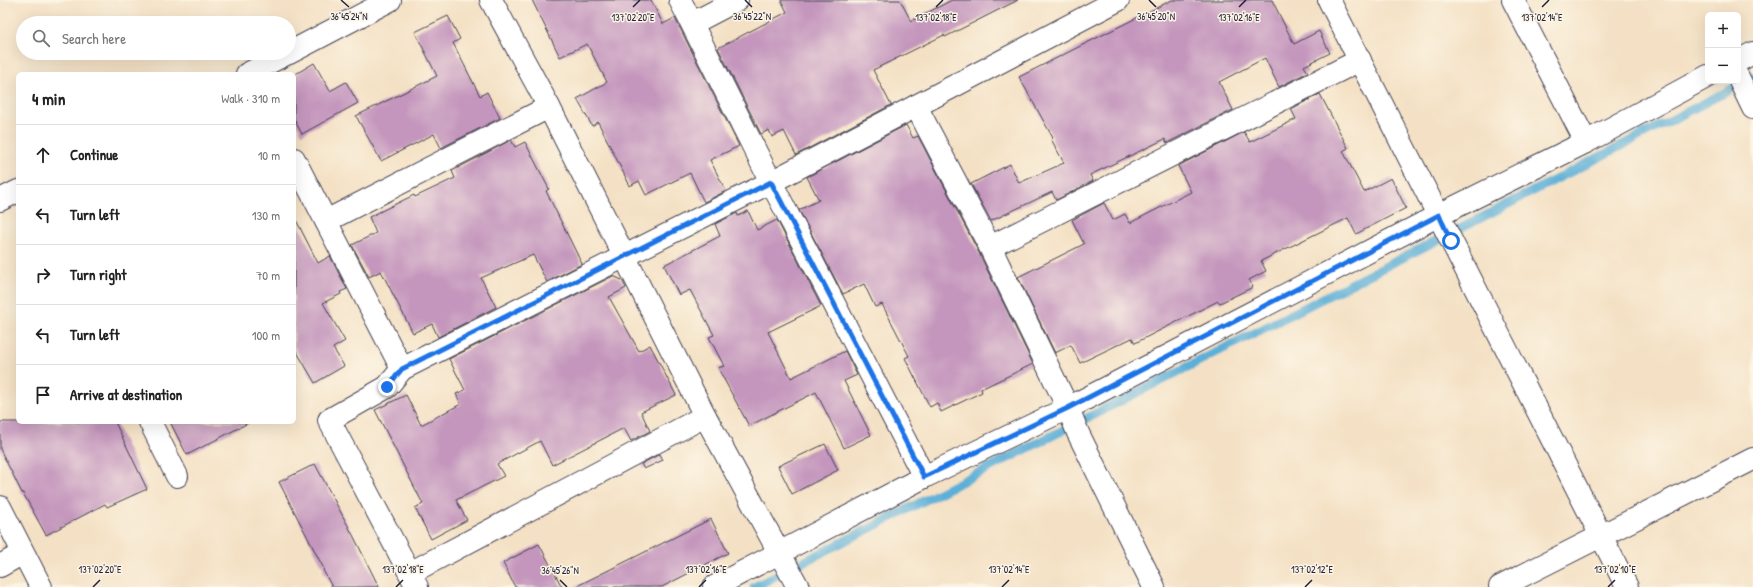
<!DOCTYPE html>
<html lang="en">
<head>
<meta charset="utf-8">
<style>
	body { margin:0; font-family:"Patrick Hand",sans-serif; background:#f2f2f2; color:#222 }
	.controls { position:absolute; right:12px; top:12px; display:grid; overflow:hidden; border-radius:6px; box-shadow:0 4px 16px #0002 }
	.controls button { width:36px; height:36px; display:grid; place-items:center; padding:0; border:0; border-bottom:1px solid #e0e0e0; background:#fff; color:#222; font:20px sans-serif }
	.stop { position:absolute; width:12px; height:12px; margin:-9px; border:3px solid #1a73e8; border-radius:50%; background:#fff }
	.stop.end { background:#1a73e8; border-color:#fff; box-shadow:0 1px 4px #0008 }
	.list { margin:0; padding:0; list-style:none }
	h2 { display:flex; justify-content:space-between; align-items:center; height:52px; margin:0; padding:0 16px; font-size:17px }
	h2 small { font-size:13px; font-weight:400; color:#767676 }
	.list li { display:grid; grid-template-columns:26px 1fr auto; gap:12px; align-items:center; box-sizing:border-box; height:60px; padding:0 16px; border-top:1px solid #e0e0e0 }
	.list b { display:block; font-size:15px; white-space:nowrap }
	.list em { font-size:13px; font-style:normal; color:#767676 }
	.icon { flex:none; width:22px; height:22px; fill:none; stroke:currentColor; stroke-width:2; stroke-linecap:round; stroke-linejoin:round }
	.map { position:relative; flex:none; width:1753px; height:587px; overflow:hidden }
	.search { position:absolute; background:#fff; box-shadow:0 4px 16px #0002; left:16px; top:16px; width:280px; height:44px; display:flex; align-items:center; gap:10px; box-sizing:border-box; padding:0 14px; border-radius:22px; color:#767676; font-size:15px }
	.panel { position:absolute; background:#fff; box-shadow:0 4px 16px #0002; left:16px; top:72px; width:280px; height:352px; border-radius:6px }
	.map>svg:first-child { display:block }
</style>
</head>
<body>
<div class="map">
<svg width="1753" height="587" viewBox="0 0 1753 587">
	<rect width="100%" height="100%" fill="#fcf5e5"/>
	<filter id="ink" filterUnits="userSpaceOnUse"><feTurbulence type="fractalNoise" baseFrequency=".025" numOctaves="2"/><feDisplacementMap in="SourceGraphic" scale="8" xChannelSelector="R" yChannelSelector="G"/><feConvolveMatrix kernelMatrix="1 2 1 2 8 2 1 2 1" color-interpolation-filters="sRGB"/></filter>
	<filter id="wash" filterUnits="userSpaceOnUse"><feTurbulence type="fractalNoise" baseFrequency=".012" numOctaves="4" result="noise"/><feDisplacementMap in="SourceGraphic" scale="16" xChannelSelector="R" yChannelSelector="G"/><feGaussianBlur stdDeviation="0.9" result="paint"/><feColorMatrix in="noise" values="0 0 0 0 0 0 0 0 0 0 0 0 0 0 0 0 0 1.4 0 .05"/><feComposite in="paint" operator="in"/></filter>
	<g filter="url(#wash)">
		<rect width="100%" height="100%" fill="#f4e1c5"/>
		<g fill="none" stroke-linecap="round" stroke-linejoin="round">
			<path stroke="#5bafd7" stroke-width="9" d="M 754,587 L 1475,221 L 1753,78"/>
		</g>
		<g id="blocks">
			<g fill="#c496bd">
				<path d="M 532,0 L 651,0 L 663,24 L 675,18 L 739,146 L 710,160 L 726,191 L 704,202 L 690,173 L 646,195 L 639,181 L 630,186 L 598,122 L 592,126 L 577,99 L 607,82 L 587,44 L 560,57 Z"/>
				<path d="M 781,0 L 900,0 L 911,21 L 952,0 L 1018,0 L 945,37 L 944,35 L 873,70 L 891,105 L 796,155 L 784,131 L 772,137 L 769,130 L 761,134 L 718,48 L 787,12 Z"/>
				<path d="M 1172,0 L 1272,0 L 1294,44 L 1319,31 L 1330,53 L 1304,66 L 1308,72 L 1279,87 L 1265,58 L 1219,82 L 1233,110 L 1167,143 L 1165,139 L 1090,175 L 1093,181 L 1056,200 L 1052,192 L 991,221 L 971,184 L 1010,164 L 1019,183 L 1064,163 L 1051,139 L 1053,138 L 1019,77 Z"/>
				<path d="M 448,16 L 460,39 L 453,43 L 480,96 L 487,92 L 500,118 L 441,148 L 434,134 L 381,161 L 356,116 L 437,76 L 415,32 Z"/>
				<path d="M 314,63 L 330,91 L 346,82 L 358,103 L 302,134 L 294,119 L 294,75 Z"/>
				<path d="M 1320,94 L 1348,148 L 1343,151 L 1364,192 L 1391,178 L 1406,208 L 1356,234 L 1348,218 L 1261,261 L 1266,271 L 1249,280 L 1253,287 L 1220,303 L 1218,301 L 1135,343 L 1132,338 L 1080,363 L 1071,345 L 1055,353 L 1018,277 L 1084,244 L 1072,220 L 1104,203 L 1113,220 L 1125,214 L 1130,223 L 1191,192 L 1178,166 L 1244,132 L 1250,142 L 1296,119 L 1291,109 Z"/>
				<path d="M 906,125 L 913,138 L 918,136 L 979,253 L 1033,364 L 981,389 L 982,392 L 941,412 L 937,403 L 930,407 L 905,358 L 909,356 L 882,304 L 875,307 L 864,284 L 843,294 L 799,210 L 819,200 L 807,177 Z"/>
				<path d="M 511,140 L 515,147 L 525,142 L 549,189 L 546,191 L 582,264 L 547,282 L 533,255 L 481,278 L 496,307 L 438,337 L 432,324 L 413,333 L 381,271 L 369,277 L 352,245 L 376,233 L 369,217 L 414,195 L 415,197 L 455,178 L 452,171 Z"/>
				<path d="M 748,211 L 757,230 L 777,220 L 821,306 L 768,332 L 791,378 L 845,351 L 857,375 L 844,381 L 871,435 L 844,448 L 816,392 L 749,426 L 718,368 L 724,366 L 709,337 L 714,335 L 690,290 L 679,295 L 664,265 L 720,236 L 715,224 L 737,213 L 738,216 Z"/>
				<path d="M 294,216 L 318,263 L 330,256 L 347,289 L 340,292 L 341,294 L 323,303 L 345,341 L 333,348 L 344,366 L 315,383 L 294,347 Z"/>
				<path d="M 613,276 L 622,280 L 626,288 L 609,297 L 639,351 L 650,345 L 676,395 L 641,412 L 650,431 L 631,441 L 624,428 L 552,465 L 540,441 L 497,464 L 504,476 L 456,500 L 467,520 L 431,539 L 415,508 L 423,504 L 375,410 L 406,395 L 421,425 L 461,404 L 456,394 L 465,390 L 449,359 Z"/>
				<path d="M 0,422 L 115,422 L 147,489 L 107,507 L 105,504 L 46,535 L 23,493 L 22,493 L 0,449 Z"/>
				<path d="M 170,422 L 250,422 L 187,455 Z"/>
				<path d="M 825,444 L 838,470 L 792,494 L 778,466 Z"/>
				<path d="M 660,454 L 663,460 L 644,469 L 641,464 Z"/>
				<path d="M 315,464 L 354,537 L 379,587 L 332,587 L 323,570 L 324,569 L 279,482 Z"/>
				<path d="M 711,519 L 728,553 L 662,587 L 575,587 Z"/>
				<path d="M 539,544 L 562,587 L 515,587 L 503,563 Z"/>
			</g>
		</g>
	</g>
	<g filter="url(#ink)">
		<use href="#blocks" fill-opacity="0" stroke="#423f50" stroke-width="1"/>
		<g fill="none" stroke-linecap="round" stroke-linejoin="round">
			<defs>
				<g id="street">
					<path d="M 491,0 L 549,107 L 705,416 L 798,587"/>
					<path d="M 680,0 L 771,182 L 924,477"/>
					<path d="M 1329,0 L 1627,587"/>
					<path d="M 1513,0 L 1586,142"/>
					<path d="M 693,23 L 737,0"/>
					<path d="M 289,53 L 390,0"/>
					<path d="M 1738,61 L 1753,53"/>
					<path d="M 247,74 L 288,53"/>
					<path d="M 1738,77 L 1753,108"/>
					<path d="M 916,106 L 990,247 L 1068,408 L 1078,433 L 1154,587"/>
					<path d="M 294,159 L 402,369"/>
					<path d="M 0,200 L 18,191"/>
					<path d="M 326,221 L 549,107"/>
					<path d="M 990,247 L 1360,60"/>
					<path d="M 150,422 L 177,476"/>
					<path d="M 0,507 L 41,587"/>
					<path d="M 0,566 L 23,553"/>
					<path d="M 410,573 L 705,416"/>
					<path d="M 417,587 L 329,420 L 387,387 L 402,369 L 771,182 L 1118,0"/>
					<path d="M 714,587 L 924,477 L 1068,408 L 1439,215 L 1586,142 L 1708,76"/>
					<path d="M 1500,587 L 1753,459"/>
				</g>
			</defs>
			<use href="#street" stroke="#423f50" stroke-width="24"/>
			<use href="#street" stroke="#fff" stroke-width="22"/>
		</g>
	</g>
	<g fill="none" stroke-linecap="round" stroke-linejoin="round" filter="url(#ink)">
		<path stroke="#1a73e8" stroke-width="5" d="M 387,387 L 402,369 L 771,182 L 924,477 L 1068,408 L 1439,215 L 1451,241"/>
	</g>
	<path fill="none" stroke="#22223b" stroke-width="1.5" d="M 341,0 L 349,7M 745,0 L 752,7M 1149,0 L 1156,7M 633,7 L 640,0M 936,7 L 943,0M 1239,7 L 1246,0M 1542,7 L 1549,0M 560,580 L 567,587M 93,587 L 100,580M 396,587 L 403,580M 699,587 L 706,580M 1002,587 L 1009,580M 1305,587 L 1312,580M 1608,587 L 1615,580"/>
	<g font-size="10" text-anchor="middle" fill="#22223b" stroke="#fcf5e5" stroke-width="3" stroke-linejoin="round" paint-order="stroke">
		<text x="752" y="20">36°45'22"N</text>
		<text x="349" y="20">36°45'24"N</text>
		<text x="1156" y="20">36°45'20"N</text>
		<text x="936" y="21">137°02'18"E</text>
		<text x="633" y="21">137°02'20"E</text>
		<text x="1239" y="21">137°02'16"E</text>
		<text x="1542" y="21">137°02'14"E</text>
		<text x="100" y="573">137°02'20"E</text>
		<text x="403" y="573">137°02'18"E</text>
		<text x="706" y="573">137°02'16"E</text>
		<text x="1009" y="573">137°02'14"E</text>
		<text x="1312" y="573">137°02'12"E</text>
		<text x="1615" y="573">137°02'10"E</text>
		<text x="560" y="574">36°45'26"N</text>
	</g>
</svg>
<div class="controls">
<button>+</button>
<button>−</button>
</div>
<div class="stop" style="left:1451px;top:241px"></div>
<div class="stop end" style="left:387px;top:387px"></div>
<div class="search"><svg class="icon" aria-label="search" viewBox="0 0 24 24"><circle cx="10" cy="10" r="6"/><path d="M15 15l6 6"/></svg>Search here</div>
<section class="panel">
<h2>4 min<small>Walk · 310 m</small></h2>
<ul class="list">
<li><svg class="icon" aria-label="ahead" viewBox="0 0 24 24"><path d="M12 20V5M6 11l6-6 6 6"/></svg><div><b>Continue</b></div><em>10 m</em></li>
<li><svg class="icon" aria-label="left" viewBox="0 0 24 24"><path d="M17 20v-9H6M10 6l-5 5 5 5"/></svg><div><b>Turn left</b></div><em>130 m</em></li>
<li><svg class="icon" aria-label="right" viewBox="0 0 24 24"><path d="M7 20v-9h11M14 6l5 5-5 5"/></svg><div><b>Turn right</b></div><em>70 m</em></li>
<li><svg class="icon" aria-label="left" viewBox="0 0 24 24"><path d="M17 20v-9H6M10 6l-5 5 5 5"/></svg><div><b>Turn left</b></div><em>100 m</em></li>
<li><svg class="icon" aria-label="arrive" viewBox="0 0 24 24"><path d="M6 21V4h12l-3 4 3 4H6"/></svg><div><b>Arrive at destination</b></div></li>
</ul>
</section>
</div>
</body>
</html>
